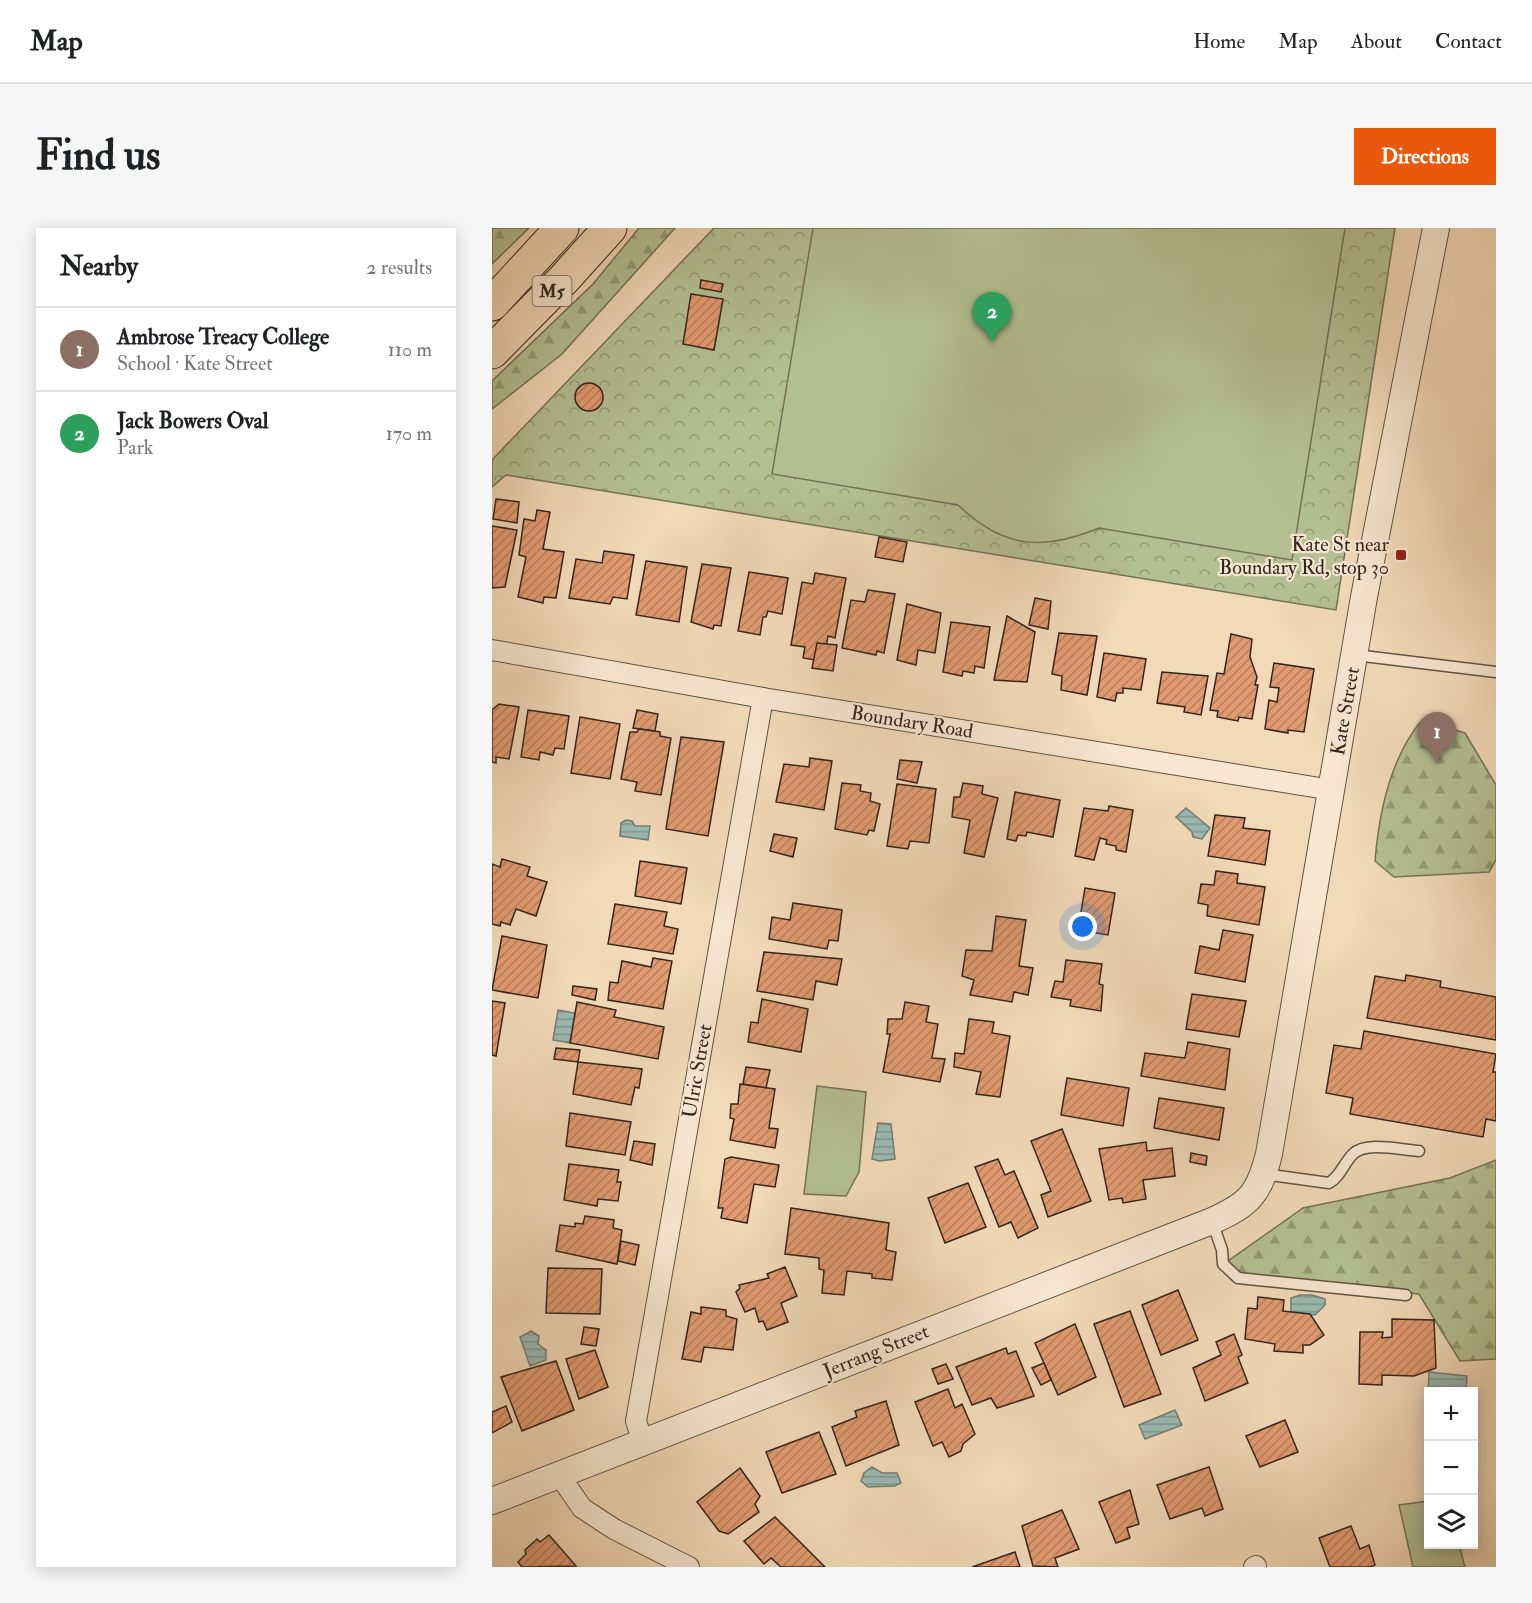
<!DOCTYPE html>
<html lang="en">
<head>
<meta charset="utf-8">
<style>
	body { margin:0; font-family:"IM FELL Double Pica",serif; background:#f6f6f6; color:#202124 }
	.controls { position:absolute; right:18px; bottom:18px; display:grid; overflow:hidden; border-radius:0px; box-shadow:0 3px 15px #0003 }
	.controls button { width:54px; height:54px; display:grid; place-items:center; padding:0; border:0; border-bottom:2px solid #e0e0e0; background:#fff; color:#202124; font:30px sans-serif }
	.you { position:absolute; left:591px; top:699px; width:21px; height:21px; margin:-15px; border:4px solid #fff; border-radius:50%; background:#1a73e8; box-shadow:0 0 0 9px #1a73e833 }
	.badge { display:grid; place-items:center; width:39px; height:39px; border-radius:50%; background:#ea580c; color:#fff; font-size:20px; font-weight:700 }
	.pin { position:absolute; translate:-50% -50px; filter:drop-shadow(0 2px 3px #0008) }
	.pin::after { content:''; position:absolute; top:32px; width:21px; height:18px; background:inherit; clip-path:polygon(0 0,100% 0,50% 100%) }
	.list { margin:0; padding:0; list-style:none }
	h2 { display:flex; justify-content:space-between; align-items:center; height:78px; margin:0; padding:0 24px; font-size:26px }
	h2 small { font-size:20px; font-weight:400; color:#757577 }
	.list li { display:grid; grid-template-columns:39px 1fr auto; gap:18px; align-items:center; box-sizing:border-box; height:84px; padding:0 24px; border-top:2px solid #e0e0e0 }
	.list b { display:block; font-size:22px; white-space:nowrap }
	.list p { margin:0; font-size:20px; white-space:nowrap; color:#757577 }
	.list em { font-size:20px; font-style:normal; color:#757577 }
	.icon { flex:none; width:33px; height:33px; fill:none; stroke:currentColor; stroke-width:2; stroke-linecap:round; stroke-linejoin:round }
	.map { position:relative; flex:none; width:1004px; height:1339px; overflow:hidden; border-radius:0px }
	header { display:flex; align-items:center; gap:36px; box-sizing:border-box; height:84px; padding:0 30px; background:#fff; border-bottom:2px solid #e0e0e0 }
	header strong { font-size:28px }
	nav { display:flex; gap:33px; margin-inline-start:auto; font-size:21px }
	.intro { display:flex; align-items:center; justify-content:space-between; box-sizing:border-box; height:144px; padding:0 36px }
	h1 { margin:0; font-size:42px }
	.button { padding:15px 27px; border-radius:0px; background:#ea580c; color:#fff; font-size:21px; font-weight:700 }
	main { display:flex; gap:36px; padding:0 36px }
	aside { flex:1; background:#fff; border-radius:0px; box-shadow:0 3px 15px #0003 }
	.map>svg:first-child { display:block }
</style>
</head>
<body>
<header>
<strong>Map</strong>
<nav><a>Home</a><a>Map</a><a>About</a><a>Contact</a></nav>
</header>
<div class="intro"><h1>Find us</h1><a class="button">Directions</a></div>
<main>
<aside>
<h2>Nearby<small>2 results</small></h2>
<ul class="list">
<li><span class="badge" style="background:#8d6e63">1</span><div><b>Ambrose Treacy College</b><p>School · Kate Street</p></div><em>110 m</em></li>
<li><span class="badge" style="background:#2e9e5b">2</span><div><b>Jack Bowers Oval</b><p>Park</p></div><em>170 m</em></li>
</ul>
</aside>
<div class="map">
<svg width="1004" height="1339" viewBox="0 0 1004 1339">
	<defs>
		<pattern id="forest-firs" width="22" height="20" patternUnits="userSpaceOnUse" patternTransform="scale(1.5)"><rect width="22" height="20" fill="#b4c093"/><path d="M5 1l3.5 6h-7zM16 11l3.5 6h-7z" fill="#939c77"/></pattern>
		<pattern id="park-crowns" width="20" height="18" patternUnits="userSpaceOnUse" patternTransform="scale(1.5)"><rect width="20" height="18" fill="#b4c093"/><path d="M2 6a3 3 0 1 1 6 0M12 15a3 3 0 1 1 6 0" fill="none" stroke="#939c77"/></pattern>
		<pattern id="water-rules" width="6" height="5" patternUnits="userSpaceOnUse" patternTransform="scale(1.5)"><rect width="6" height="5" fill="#9bbab2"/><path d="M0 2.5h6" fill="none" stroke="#7f9790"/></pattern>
		<pattern id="building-hatch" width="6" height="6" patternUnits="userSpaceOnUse" patternTransform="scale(1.5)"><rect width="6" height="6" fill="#e29b70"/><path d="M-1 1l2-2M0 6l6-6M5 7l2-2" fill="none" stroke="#b87e5b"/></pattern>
	</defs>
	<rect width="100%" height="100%" fill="#f2d9b7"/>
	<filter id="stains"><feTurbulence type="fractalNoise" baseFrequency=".00333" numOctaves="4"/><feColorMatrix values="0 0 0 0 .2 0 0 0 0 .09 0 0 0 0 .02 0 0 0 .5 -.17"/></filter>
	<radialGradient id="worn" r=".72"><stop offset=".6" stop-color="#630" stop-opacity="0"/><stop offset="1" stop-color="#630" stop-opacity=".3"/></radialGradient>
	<g fill="url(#forest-firs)" stroke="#737258" stroke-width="1.5">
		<path d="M 0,0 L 37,0 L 0,36 Z"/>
		<path d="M 147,0 L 183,0 L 70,126 L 0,181 L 0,153 L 101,56 Z"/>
		<path d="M 930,492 L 973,505 L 1004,557 L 1004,632 L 997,644 L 902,649 L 883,633 C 887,584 898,530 930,492 Z"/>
		<path d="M 1004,932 L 1004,1131 L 968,1133 L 927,1066 L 750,1049 L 736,1033 L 811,980 L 958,950 Z"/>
	</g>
	<path fill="url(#park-crowns)" stroke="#737258" stroke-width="1.5" d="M 222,0 L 903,0 L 844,382 L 14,247 L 0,259 L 0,232 Z"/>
	<g fill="#b4c093" stroke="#737258" stroke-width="1.5">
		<path d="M 321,0 L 853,0 L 800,332 L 607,300 C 551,323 512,321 466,277 L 280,246 Z"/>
		<path d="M 325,858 L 374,864 L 367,944 L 354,968 L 312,966 Z"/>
		<path d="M 936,1273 L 936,1316 L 967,1317 L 973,1339 L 921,1339 L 907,1277 Z"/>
	</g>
	<g fill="url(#water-rules)" stroke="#717e77" stroke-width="1.5">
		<path d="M 694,580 L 718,600 L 710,611 L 701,609 L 700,604 L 684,589 Z"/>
		<path d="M 134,592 L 140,593 L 143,598 L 158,598 L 156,612 L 128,608 L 129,595 Z"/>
		<path d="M 66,782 L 83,785 L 78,815 L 61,812 Z"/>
		<path d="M 386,895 L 399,896 L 403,931 L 387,933 L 380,931 Z"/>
		<path d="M 820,1067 L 833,1071 L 833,1077 L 823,1087 L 799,1084 L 799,1070 L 808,1067 Z"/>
		<path d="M 39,1103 L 47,1108 L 46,1116 L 54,1122 L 54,1132 L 38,1138 L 28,1109 Z"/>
		<path d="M 937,1144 L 975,1148 L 974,1163 L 936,1164 L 936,1168 Z"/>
		<path d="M 683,1182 L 690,1197 L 653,1211 L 647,1197 Z"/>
		<path d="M 380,1239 L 390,1245 L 405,1245 L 409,1255 L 403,1258 L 376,1259 L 369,1253 L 372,1245 Z"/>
	</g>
	<g fill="url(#building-hatch)" stroke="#32251e" stroke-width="1.5">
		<path d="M 209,52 L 231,56 L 229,64 L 208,60 Z"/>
		<path d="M 199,66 L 231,71 L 222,122 L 191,116 Z"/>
		<circle cx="97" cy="169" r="14"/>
		<path d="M 4,271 L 27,274 L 25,295 L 1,291 Z"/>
		<path d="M 45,282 L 58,284 L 51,321 L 72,324 L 64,370 L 52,369 L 51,375 L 26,369 L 34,329 L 27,327 L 32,291 L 43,293 Z"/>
		<path d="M 0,298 L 25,302 L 13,359 L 0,360 Z"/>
		<path d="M 387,309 L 415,314 L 411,334 L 383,329 Z"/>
		<path d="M 112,323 L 142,327 L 135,371 L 121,369 L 118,376 L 77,370 L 84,331 L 110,335 Z"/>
		<path d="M 154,333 L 195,339 L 187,394 L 144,387 Z"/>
		<path d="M 210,336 L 239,340 L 229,398 L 222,397 L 221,401 L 199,394 Z"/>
		<path d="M 257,344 L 296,350 L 290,386 L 276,383 L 274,389 L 271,389 L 268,407 L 246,403 Z"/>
		<path d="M 323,345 L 354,350 L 343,410 L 336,408 L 334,420 L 326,419 L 323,432 L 311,430 L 313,419 L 299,417 L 310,354 L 321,356 Z"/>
		<path d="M 376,362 L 403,366 L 392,425 L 385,423 L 384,427 L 350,420 L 359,372 L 373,374 Z"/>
		<path d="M 543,370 L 559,373 L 556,401 L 537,397 Z"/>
		<path d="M 415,376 L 449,385 L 443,425 L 426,422 L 424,437 L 405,432 Z"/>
		<path d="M 515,388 L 543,404 L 535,454 L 502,452 Z"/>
		<path d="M 459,394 L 498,399 L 492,440 L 483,438 L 482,445 L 471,443 L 470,448 L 451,444 Z"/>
		<path d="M 567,405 L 605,408 L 595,467 L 569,462 L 570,448 L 560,446 Z"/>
		<path d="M 739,406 L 760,411 L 758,429 L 765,449 L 763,457 L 766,457 L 760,491 L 747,489 L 746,493 L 725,489 L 726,483 L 718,482 L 725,445 L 732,446 Z"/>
		<path d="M 325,415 L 345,417 L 341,443 L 320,440 Z"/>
		<path d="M 612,425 L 654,431 L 649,462 L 631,460 L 631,465 L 625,465 L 623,473 L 605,469 Z"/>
		<path d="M 782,435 L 822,441 L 812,504 L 796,502 L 796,505 L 773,501 L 777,472 L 785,474 L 787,460 L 778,459 Z"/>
		<path d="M 670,444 L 716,448 L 709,487 L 692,484 L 693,479 L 665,475 Z"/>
		<path d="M 7,476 L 27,479 L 17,531 L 4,529 L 4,535 L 0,534 L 0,482 Z"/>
		<path d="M 36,482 L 77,488 L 72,521 L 63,520 L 61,527 L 48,524 L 47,532 L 29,529 Z"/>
		<path d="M 145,482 L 166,486 L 163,503 L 141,500 Z"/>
		<path d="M 88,489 L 128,496 L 118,551 L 79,545 Z"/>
		<path d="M 147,501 L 168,504 L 168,508 L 179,510 L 169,567 L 143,563 L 145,554 L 129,551 L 138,504 L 145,504 Z"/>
		<path d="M 189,509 L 232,514 L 216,608 L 174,601 Z"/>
		<path d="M 318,530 L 340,533 L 332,582 L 284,574 L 292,536 L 317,539 Z"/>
		<path d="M 408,532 L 430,534 L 425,555 L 405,551 Z"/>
		<path d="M 350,555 L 369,557 L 368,563 L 379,565 L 378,573 L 388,576 L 382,603 L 377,602 L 375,607 L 343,601 Z"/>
		<path d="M 471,555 L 491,558 L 490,566 L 506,570 L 492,629 L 472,625 L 478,592 L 460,589 L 462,569 L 468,569 Z"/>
		<path d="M 405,556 L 444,561 L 437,615 L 418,613 L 416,621 L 395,618 Z"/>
		<path d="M 523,564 L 568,572 L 561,609 L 535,604 L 534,608 L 526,607 L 524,613 L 515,611 Z"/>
		<path d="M 617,578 L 641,582 L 634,624 L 624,622 L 624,618 L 614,616 L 615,612 L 608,610 L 602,632 L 583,628 L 592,580 L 616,583 Z"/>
		<path d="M 723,587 L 753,590 L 751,600 L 778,603 L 773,637 L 716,628 Z"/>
		<path d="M 282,606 L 305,610 L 301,629 L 278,623 Z"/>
		<path d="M 10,631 L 38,639 L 35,648 L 55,654 L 44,688 L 24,681 L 18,697 L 9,694 L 8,698 L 0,696 L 0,636 L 8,639 Z"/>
		<path d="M 148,633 L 195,640 L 189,676 L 143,668 Z"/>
		<path d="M 724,643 L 746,646 L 745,655 L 773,659 L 767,697 L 715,688 L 716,677 L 706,675 L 709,656 L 722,657 Z"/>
		<path d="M 593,660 L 623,665 L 616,707 L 586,702 Z"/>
		<path d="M 301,675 L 350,682 L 346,713 L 337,712 L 335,721 L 277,711 L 280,689 L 298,692 Z"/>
		<path d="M 123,676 L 175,684 L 172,698 L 186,701 L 181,726 L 116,716 Z"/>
		<path d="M 504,688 L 534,692 L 527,738 L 541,740 L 536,767 L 522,764 L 520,774 L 478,767 L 482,752 L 470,748 L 474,722 L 500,723 Z"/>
		<path d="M 731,702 L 761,707 L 753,754 L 703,745 L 708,718 L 727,722 Z"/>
		<path d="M 10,708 L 55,717 L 46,770 L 0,762 Z"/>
		<path d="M 272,724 L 350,731 L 345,757 L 324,753 L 321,772 L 265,763 Z"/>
		<path d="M 161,730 L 180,733 L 171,781 L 116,772 L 118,754 L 126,755 L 130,733 L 159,739 Z"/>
		<path d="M 574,732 L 610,736 L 607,756 L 611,757 L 609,783 L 578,778 L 579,772 L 559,769 L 563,753 L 571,754 Z"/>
		<path d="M 914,747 L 949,753 L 948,759 L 1004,769 L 1004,812 L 875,790 L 883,748 L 913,753 Z"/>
		<path d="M 81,758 L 105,761 L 103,772 L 80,767 Z"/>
		<path d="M 700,766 L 754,773 L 747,809 L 694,801 Z"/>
		<path d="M 270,771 L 316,781 L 309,824 L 256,814 L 259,794 L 266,795 Z"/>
		<path d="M 0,773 L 13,775 L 4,828 L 0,827 Z"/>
		<path d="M 85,774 L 124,782 L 122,789 L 172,799 L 166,831 L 78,815 Z"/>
		<path d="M 413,774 L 437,778 L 434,794 L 446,796 L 440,830 L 453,831 L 448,854 L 391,844 L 398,806 L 395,806 L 396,791 L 410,791 Z"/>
		<path d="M 477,791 L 502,794 L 500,805 L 518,808 L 508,869 L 484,866 L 489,844 L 462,839 L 463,825 L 472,826 Z"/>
		<path d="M 872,803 L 1004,826 L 1001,844 L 1004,844 L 1004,893 L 994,891 L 991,909 L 858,886 L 861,870 L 834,865 L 842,817 L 869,821 Z"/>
		<path d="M 696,814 L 738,821 L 733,862 L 649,848 L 653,825 L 693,830 Z"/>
		<path d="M 64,820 L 88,822 L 86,834 L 62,831 Z"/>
		<path d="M 86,834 L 150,841 L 147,860 L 143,859 L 139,877 L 81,866 Z"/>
		<path d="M 254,839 L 278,842 L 274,860 L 251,856 Z"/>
		<path d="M 575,850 L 637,860 L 631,898 L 569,887 Z"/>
		<path d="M 248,856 L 283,861 L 277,900 L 286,901 L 283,920 L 238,912 L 242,891 L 238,890 L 239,876 L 246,876 Z"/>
		<path d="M 667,870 L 732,880 L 727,912 L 662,900 Z"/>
		<path d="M 78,885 L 139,894 L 133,927 L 74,918 Z"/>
		<path d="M 570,901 L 599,973 L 556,989 L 549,967 L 559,963 L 539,913 Z"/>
		<path d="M 142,913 L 163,916 L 160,937 L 138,932 Z"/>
		<path d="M 654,914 L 655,923 L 680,920 L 683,948 L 651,952 L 654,971 L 631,975 L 630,970 L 617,972 L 607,921 Z"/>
		<path d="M 699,925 L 715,928 L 714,937 L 698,934 Z"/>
		<path d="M 239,929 L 287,937 L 283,959 L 262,956 L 255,995 L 229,990 L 231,980 L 226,980 L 233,931 Z"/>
		<path d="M 506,931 L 513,947 L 522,943 L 546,1000 L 526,1010 L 519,994 L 507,999 L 483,939 Z"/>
		<path d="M 77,936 L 127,942 L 125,954 L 129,954 L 126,973 L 106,971 L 105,978 L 72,972 Z"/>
		<path d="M 476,955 L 494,999 L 453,1015 L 436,970 Z"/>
		<path d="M 299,980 L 397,995 L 394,1022 L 404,1024 L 400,1052 L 380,1050 L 380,1046 L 355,1043 L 352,1067 L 330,1065 L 332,1042 L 327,1041 L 327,1030 L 293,1026 Z"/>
		<path d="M 93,988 L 122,992 L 121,1000 L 130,1002 L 125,1036 L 64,1023 L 68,997 L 83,999 L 83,995 L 91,996 Z"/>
		<path d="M 129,1013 L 147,1017 L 143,1037 L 126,1033 Z"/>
		<path d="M 293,1039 L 305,1068 L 289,1075 L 296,1094 L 275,1102 L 271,1093 L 267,1094 L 263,1080 L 253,1084 L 244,1064 L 248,1060 L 247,1057 L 277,1050 L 275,1046 Z"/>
		<path d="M 56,1040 L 110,1041 L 108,1086 L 54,1085 Z"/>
		<path d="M 686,1062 L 706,1112 L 669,1127 L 650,1077 Z"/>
		<path d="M 766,1069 L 792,1072 L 791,1083 L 818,1086 L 832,1107 L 818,1117 L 811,1117 L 811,1125 L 782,1123 L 783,1116 L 753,1111 L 756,1080 L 765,1081 Z"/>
		<path d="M 209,1079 L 234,1082 L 234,1088 L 245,1091 L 241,1122 L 212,1119 L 209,1134 L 190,1131 L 199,1084 L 209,1086 Z"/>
		<path d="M 638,1083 L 669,1166 L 632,1179 L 602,1096 Z"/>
		<path d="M 900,1091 L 942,1092 L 944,1140 L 922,1148 L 890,1147 L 890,1157 L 867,1156 L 868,1104 L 891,1104 L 890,1110 L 900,1109 Z"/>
		<path d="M 583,1096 L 604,1149 L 566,1167 L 543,1115 Z"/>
		<path d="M 92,1099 L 107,1101 L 104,1118 L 89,1116 Z"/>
		<path d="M 742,1106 L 750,1127 L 746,1129 L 756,1155 L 713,1173 L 701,1140 L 729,1127 L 724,1114 Z"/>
		<path d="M 514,1120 L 516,1126 L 524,1123 L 542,1168 L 505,1180 L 499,1170 L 480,1177 L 464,1139 Z"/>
		<path d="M 103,1122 L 116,1159 L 87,1171 L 74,1131 Z"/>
		<path d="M 64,1133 L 82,1182 L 30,1203 L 9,1149 Z"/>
		<path d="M 552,1135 L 559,1152 L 549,1157 L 540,1140 Z"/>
		<path d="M 454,1136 L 461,1151 L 446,1156 L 440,1141 Z"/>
		<path d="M 456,1161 L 463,1180 L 470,1176 L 483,1206 L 471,1216 L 469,1223 L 457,1229 L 450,1214 L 441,1218 L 423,1174 Z"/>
		<path d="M 394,1173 L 407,1217 L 354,1238 L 340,1199 L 365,1189 L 363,1183 Z"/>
		<path d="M 14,1178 L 20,1194 L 0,1205 L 0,1184 Z"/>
		<path d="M 793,1192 L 806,1224 L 768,1239 L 754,1208 Z"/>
		<path d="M 327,1204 L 344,1246 L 290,1265 L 274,1224 Z"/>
		<path d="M 717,1239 L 731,1281 L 713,1288 L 710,1280 L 678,1291 L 665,1257 Z"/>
		<path d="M 248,1240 L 268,1268 L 263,1276 L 267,1284 L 236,1306 L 227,1303 L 205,1274 Z"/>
		<path d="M 638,1262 L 647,1296 L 635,1300 L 638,1310 L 624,1315 L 607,1274 Z"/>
		<path d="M 570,1282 L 587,1321 L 563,1330 L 566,1339 L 541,1338 L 530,1298 Z"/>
		<path d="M 283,1289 L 333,1339 L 289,1339 L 279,1330 L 272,1336 L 252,1313 Z"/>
		<path d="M 859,1298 L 868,1321 L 877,1317 L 883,1337 L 878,1339 L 838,1339 L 827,1310 Z"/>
		<path d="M 57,1307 L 84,1338 L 30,1339 L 26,1334 L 34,1326 L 33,1322 L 45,1311 L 48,1314 Z"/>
		<path d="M 523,1324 L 528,1339 L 480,1339 Z"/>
	</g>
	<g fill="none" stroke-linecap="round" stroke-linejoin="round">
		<defs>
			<g id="service">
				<path d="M 863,427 L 1004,444"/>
				<path d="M 772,946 L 837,955 C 849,948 851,936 861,926 C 874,913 909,922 927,923"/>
				<path d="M 720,993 L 730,1022 L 731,1036 L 746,1050 L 914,1067"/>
			</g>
			<g id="minor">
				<path d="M 0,422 L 271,470 L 840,562"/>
				<path d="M 151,1215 L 144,1193 L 271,470"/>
				<path d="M 67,1247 L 90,1280 L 122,1301 L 197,1339"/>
				<path d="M 762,1339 L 764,1338"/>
			</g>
			<path id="tertiary" d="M 0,1273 L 720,993 C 758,976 767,966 777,926 L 872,369 L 944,0"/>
			<g id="motorway">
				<path d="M 0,76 L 70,0"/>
				<path d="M 0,124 L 72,51 L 118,0"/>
			</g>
		</defs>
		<use href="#service" stroke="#625244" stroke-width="13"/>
		<use href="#minor" stroke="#625244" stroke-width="22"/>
		<use href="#tertiary" stroke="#625244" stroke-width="28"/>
		<use href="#motorway" stroke="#32251e" stroke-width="35"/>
		<use href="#service" stroke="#f7e6d0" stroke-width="10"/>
		<use href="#minor" stroke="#f7e6d0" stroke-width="20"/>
		<use href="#tertiary" stroke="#f7e6d0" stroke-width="26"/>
		<use href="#motorway" stroke="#f2d9b7" stroke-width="33"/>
	</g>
	<rect fill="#8f2418" stroke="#f7e6d0" stroke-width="2" x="903" y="321" width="12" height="12" rx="3"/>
	<g text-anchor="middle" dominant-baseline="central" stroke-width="4.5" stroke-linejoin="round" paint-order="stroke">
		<rect fill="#f7e6d0" stroke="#6d5f53" stroke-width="1.5" x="40.5" y="48" width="39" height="30" rx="4.5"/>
		<g font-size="18" font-weight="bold" fill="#32251e">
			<text x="60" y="63">M5</text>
		</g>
		<g font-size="20" fill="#32251e" stroke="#f7e6d0" text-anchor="end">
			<text x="897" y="316">Kate St near<tspan x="897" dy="23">Boundary Rd, stop 30</tspan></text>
		</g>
		<g font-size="20" fill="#32251e" stroke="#f7e6d0">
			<text transform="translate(853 483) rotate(-80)">Kate Street</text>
			<text transform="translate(420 494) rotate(9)">Boundary Road</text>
			<text transform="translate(205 843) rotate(-80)">Ulric Street</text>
			<text transform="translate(384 1123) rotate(-22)">Jerrang Street</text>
		</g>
	</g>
	<rect width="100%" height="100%" filter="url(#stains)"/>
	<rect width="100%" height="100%" fill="url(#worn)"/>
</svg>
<div class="controls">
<button>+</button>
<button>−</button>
<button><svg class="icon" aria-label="layers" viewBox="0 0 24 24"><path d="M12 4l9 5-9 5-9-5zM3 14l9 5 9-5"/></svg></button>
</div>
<div class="you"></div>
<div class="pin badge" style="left:945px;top:534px;background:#8d6e63">1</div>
<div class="pin badge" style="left:500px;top:114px;background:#2e9e5b">2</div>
</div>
</main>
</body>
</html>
